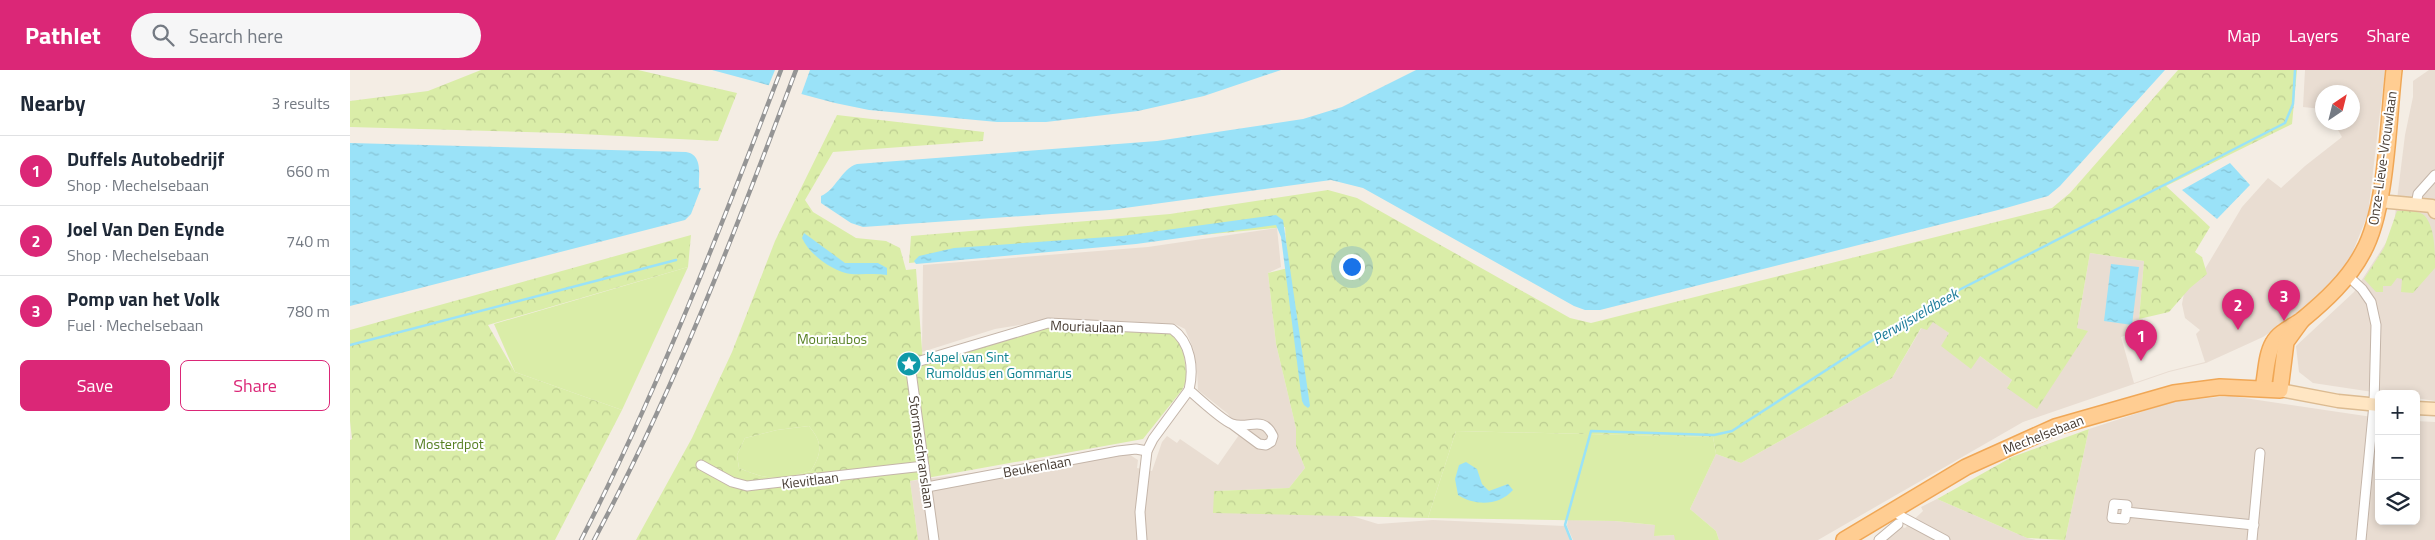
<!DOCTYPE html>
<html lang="en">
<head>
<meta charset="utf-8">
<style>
	body { margin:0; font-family:"Titillium Web",sans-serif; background:#f6f6f7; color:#1f2937 }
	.controls { position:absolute; right:15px; bottom:15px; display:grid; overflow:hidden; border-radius:8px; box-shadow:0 2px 8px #0003 }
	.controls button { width:45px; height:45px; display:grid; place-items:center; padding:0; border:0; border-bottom:1px solid #e0e1e3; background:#fff; color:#1f2937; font:25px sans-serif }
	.compass { position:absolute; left:1965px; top:15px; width:45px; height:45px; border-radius:50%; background:#fff; box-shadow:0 2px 8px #0003; rotate:35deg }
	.you { position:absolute; left:1001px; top:196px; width:18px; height:18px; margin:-12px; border:4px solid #fff; border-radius:50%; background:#1a73e8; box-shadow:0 0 0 8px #1a73e833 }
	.badge { display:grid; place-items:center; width:32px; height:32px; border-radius:50%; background:#db2777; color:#fff; font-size:16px; font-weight:700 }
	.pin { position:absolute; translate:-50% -41px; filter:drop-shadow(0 1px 2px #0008) }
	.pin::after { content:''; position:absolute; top:26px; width:18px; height:15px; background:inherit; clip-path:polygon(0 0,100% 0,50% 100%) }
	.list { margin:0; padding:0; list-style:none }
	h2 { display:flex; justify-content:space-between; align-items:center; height:65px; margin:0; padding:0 20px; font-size:21px }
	h2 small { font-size:16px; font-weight:400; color:#747a83 }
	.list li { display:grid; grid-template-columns:32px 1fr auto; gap:15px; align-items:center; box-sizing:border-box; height:70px; padding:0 20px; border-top:1px solid #e0e1e3 }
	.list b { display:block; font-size:19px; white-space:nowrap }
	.list p { margin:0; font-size:16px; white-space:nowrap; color:#747a83 }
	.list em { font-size:16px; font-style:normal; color:#747a83 }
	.actions { display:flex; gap:10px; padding:15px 20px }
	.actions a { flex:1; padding:11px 0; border:1px solid #db2777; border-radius:8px; text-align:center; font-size:18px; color:#db2777 }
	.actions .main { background:#db2777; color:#fff }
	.icon { flex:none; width:28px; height:28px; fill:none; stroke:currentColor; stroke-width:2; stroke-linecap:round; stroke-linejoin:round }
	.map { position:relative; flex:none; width:2085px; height:470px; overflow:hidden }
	header { display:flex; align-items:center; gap:30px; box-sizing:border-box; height:70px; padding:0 25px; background:#db2777; color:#fff }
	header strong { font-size:24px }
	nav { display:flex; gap:28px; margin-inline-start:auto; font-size:18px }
	.search { width:350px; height:45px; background:#f6f6f7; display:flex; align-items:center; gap:12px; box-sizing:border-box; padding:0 18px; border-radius:28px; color:#747a83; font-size:19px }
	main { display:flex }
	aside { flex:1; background:#fff }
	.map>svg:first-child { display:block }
</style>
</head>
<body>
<header>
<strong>Pathlet</strong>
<div class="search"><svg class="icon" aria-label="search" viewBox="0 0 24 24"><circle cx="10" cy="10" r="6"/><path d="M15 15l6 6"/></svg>Search here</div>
<nav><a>Map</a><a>Layers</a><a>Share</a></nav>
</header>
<main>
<aside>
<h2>Nearby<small>3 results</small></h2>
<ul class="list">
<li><span class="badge">1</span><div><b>Duffels Autobedrijf</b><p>Shop · Mechelsebaan</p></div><em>660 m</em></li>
<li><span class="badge">2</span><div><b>Joel Van Den Eynde</b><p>Shop · Mechelsebaan</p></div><em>740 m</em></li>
<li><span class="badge">3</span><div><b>Pomp van het Volk</b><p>Fuel · Mechelsebaan</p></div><em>780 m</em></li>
</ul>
<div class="actions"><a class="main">Save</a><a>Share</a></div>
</aside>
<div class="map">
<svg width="2085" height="470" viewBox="0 0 2085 470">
	<defs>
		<pattern id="forest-crowns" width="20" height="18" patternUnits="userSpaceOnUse" patternTransform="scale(1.25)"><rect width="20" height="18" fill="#daeda8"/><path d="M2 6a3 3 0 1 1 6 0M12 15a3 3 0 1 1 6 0" fill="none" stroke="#bccc91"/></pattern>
		<pattern id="water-ripples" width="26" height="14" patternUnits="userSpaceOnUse" patternTransform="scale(1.25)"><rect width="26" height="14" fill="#9ae2f8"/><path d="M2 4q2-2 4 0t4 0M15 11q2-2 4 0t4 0" fill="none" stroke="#86c3d5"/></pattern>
	</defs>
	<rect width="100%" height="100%" fill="#f4ede4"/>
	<g fill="#e9ddd2">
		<path d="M 1955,0 L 2035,0 L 2018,144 L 1997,196 L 1951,241 L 1913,267 L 1856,293 L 1819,302 L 1673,352 L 1468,470 L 1369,470 L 1366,461 L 1340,439 L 1366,384 L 1391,393 L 1542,308 L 1572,257 L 1583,251 L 1599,263 L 1592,276 L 1630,286 L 1662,310 L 1657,318 L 1737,262 L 1727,258 L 1740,183 L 1794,191 L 1789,249 L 1793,249 L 1791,260 L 1771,267 L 1784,313 L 1819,301 L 1855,292 L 1846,264 L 1850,260 L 1835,248 L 1832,234 L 1835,218 L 1852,204 L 1892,137 L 1918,108 L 1931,118 L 1955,96 L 1992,67 L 1984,53 L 2002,52 L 2002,22 L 1972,22 L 1972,39 L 1953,37 Z"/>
		<path d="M 2079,0 L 2085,0 L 2085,331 L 2066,328 L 2066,324 L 2036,324 L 1963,313 L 1949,302 L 1946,276 L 2004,222 L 2043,162 L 2055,65 L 2063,27 L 2063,11 Z"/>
		<path d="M 927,158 L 931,197 L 918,203 L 926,274 L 946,358 L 946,376 L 955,398 L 939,418 L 864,421 L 939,443 L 1002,446 L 1028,454 L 1083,450 L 1215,456 L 1221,470 L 568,470 L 560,411 L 777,383 L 788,390 L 787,398 L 802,401 L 812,372 L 817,366 L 827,373 L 830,369 L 868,395 L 889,365 L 878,344 L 848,320 L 847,300 L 843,278 L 835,259 L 825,254 L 767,251 L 694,251 L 645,259 L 572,282 L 573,195 L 798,177 Z"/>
		<path d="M 1881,326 L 2029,348 L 2029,451 L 2066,451 L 2066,351 L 2085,352 L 2085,470 L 1715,470 L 1739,359 L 1825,331 Z"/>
		<path d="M 1587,429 L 1677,468 L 1686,470 L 1537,470 L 1552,457 L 1555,458 L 1573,441 L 1571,437 Z"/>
		<path d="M 1218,450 L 1265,451 L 1305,455 L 1305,466 L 1325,465 L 1325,470 L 1223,470 L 1217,456 Z"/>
	</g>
	<g fill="#daeda8">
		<path d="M 338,197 L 272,340 L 165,302 L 144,254 Z"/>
		<path d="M 459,356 C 473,373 472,382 461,401 C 429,410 420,411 389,398 L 387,385 L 395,368 L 427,360 Z"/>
		<path d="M 1106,361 L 1363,367 L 1366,384 L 1340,439 L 1366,461 L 1369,470 L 1325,470 L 1324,465 L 1304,466 L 1305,455 L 1265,451 L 1078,448 Z"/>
	</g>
	<g fill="url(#forest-crowns)" fill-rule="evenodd">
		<path d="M 131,0 L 288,0 L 387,23 L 368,71 L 211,63 L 0,57 L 0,31 L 78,21 Z"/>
		<path d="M 1828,0 L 1947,0 L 1942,54 L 1816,116 L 1860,157 L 1845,182 L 1852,187 L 1857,204 L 1840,218 L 1819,242 L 1789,249 L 1794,191 L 1740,183 L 1727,258 L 1738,261 L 1687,339 L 1657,318 L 1662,310 L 1630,286 L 1621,299 L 1591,276 L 1599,263 L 1583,252 L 1577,260 L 1571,258 L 1542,308 L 1391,393 L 1366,384 L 1363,367 L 1106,361 L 1078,448 L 863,443 L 864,421 L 939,418 L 955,398 L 946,376 L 946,358 L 926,274 L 918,203 L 938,198 L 935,157 L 559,193 L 561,166 L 820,144 L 978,120 L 1007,128 L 1220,248 L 1241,253 L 1702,138 L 1720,123 Z"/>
		<path d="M 487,45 L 634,62 L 633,71 L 483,82 L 455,130 L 463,142 L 506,168 L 536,171 L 550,178 L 556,200 L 566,199 L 573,293 L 693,258 L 820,262 L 828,270 L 834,285 L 837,310 L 832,320 L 793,369 L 560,411 L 568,470 L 286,470 L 342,368 L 382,282 L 425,171 ZM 459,356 C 473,373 472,382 461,401 C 429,410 420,411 389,398 L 387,385 L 395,368 L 427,360 Z"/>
		<path d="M 2047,141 C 2055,141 2068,140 2074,145 C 2085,156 2085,181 2085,198 L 2063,223 L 2051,222 L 2052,209 L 2047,208 L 2041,216 L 2033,216 L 2033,222 L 2026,222 L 2014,209 L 2034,178 Z"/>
		<path d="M 341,165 L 338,197 L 138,255 L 165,302 L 272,340 L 205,470 L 0,470 L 0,370 L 2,369 L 0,351 L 0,260 Z"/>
		<path d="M 1739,359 L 1715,470 L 1677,468 L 1587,429 L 1662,387 Z"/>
	</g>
	<g fill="url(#water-ripples)">
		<path d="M 362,0 L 931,0 L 854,26 L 788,41 L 696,52 L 647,52 L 519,40 L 485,33 Z"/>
		<path d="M 1066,0 L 1815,0 L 1710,116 L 1698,126 L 1656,138 L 1250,240 L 1235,240 L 1224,236 L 1013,118 L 981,110 L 760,140 L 513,157 L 501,153 L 471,133 L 471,126 C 486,120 491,99 507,94 L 807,71 L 953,49 L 992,37 Z"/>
		<path d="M 0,73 L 336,82 C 354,85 348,107 349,118 L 351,118 L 341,144 L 335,150 L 0,236 Z"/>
		<path d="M 1880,93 L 1900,115 L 1867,149 L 1832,120 Z"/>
		<path d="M 926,145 L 933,150 L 960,336 L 958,338 L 954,335 L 952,331 L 931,167 L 926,155 L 786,174 L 566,194 L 564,191 L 569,186 L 604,178 L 772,166 Z"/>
		<path d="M 454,163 L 495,193 L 528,193 L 537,198 L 537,205 C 525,203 513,205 501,204 C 483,202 459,184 452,168 Z"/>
		<path d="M 1761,194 L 1789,197 L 1782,255 L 1754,251 Z"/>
		<path d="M 1116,392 L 1127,399 L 1132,414 L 1139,421 L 1158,414 L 1163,420 C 1149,436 1125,436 1108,425 L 1105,409 L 1109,395 Z"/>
	</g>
	<path fill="#f4ede4" d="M 425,0 L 460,0 L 451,25 L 418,17 Z"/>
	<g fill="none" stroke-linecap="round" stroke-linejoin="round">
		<g stroke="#9ae2f8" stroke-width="2.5">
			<path d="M 0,275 L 326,190"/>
			<path d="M 1221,470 L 1215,455 L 1241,361 L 1364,365 L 1382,361 L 1566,242 L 1935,53 L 1943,34 L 1945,0"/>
		</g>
		<defs>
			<g id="street">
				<path d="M 2066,135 L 2068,124 L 2085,105"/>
				<path d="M 1998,206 L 2012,219 L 2021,232 L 2026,255 L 2024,334 L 2011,470"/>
				<path d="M 351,395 L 382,412 L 397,416 L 574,396"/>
				<path d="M 577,417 L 768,381 L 786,379 L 797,381"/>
				<path d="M 1544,441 L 1552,447 L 1595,470"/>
				<path d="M 1776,442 L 1775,449 L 1762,448 L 1764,434 L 1777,435 L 1776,442 L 1904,455"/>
				<path d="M 584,470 L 560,294 L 698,253 L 822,259 C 841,272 844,299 839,320 C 848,328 873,351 882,354 C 898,360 913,344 923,366 L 921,372 L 916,375 L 909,374 L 882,354"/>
				<path d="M 792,470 L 790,442 L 797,381 L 803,369 L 839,320"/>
				<path d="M 1529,470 L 1548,454"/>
				<path d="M 1902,470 L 1910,383"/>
			</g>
			<g id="secondary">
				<path d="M 2029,131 L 2082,136 L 2085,142"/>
				<path d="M 1930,320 L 1988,331 L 2029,335"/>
				<path d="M 2066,338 L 2085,339"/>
			</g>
			<g id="primary">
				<path d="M 1913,318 C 1916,304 1916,285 1923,273 C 1929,262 1942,257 1952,250 C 1975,231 1999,209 2013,182 C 2037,139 2038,51 2044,0"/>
				<path d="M 1494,470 L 1616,397 L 1705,357 L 1824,323 L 1870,317 L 1930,320 L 1936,272 L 1952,250"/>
			</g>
		</defs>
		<use href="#street" stroke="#c4b5a9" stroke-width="11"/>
		<use href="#secondary" stroke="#dcbb91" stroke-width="15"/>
		<use href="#primary" stroke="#f0a756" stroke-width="18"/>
		<use href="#street" stroke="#fff" stroke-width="9"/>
		<use href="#secondary" stroke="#ffe6c3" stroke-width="12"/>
		<use href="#primary" stroke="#ffcd92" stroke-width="15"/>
		<defs>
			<g id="rail">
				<path d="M 231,470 C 309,318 370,160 431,0"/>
				<path d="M 244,470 C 325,319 386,160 446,0"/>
			</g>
		</defs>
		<use href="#rail" stroke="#959595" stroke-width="4.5"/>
		<use href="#rail" stroke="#fff" stroke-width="2.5" stroke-dasharray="8" stroke-linecap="butt"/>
	</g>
	<defs>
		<symbol id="sight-disc" viewBox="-11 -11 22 22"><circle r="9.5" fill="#0f9aa8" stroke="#fff"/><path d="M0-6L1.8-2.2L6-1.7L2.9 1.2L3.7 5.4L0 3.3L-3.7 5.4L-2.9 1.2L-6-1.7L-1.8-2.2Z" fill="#fff"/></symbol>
	</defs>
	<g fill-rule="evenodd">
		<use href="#sight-disc" x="545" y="280" width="28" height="28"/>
	</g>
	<g text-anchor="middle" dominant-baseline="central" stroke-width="4" stroke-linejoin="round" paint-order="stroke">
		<g font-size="14" fill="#473c33" stroke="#fff">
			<text transform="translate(2032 88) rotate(-82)">Onze-Lieve-Vrouwlaan</text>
			<text transform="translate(737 256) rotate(2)">Mouriaulaan</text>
			<text transform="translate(1693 364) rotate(-21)">Mechelsebaan</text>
			<text transform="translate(572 382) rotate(82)">Stormsschranslaan</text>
			<text transform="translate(687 396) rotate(-10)">Beukenlaan</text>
			<text transform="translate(460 410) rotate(-7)">Kievitlaan</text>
		</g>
		<g font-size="14" fill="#557f21" stroke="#fff">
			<text x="482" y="268">Mouriaubos</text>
			<text x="99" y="373">Mosterdpot</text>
		</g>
		<g font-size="14" fill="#0d838f" stroke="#fff" text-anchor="start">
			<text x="576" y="286">Kapel van Sint<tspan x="576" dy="16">Rumoldus en Gommarus</tspan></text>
		</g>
		<g font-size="15" font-style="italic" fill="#1e7d9b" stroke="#fff">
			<text transform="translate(1565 246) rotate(-30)">Perwijsveldbeek</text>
		</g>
	</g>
</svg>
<div class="controls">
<button>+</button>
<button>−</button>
<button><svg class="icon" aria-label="layers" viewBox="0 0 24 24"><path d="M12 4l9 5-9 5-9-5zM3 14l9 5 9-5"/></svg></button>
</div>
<svg class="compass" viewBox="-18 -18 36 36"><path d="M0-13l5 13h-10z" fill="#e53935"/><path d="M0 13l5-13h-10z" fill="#747a83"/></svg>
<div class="you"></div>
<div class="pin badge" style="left:1791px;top:291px">1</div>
<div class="pin badge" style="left:1888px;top:260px">2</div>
<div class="pin badge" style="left:1934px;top:251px">3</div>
</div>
</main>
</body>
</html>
